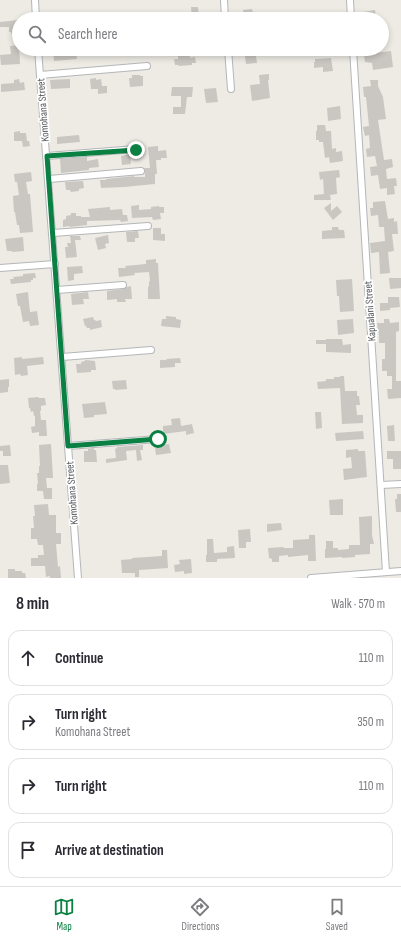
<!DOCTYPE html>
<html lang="en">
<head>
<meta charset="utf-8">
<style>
	body { margin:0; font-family:"Sofia Sans Condensed",sans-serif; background:#f2f2f3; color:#2b2b33 }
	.stop { position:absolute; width:12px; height:12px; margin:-9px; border:3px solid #0b8043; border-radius:50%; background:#fff }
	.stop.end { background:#0b8043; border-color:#fff; box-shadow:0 1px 4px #0008 }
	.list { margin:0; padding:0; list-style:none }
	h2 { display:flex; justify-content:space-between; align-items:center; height:52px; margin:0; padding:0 16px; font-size:17px }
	h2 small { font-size:13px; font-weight:400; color:#7c7c81 }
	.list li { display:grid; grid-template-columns:26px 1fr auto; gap:12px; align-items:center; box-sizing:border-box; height:56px; margin:0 8px 8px; padding:0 8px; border:1px solid #e1e1e2; border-radius:12px }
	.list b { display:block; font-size:15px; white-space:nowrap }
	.list p { margin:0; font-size:13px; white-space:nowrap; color:#7c7c81 }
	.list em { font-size:13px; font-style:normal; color:#7c7c81 }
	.icon { flex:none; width:22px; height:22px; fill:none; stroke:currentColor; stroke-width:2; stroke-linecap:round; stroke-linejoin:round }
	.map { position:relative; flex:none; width:401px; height:578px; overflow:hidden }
	.search { position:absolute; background:#fff; box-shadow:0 2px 6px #0003; left:12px; right:12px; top:12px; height:44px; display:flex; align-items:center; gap:10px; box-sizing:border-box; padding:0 14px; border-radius:22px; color:#7c7c81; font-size:15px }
	.sheet { height:308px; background:#fff }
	nav { display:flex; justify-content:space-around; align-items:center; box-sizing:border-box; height:56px; border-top:1px solid #e1e1e2; background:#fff; font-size:11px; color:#7c7c81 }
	nav a { display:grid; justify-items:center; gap:2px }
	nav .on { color:#0b8043 }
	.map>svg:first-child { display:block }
</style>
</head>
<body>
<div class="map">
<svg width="401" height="578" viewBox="0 0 401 578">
	<rect width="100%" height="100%" fill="#edebe4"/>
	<g fill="#cac7c2">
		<path d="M 191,7 L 198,7 L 199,19 L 192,19 Z"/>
		<path d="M 252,9 L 253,13 L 261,12 L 263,19 L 244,19 L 243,10 Z"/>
		<path d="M 375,10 L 376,19 L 364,19 L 363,12 Z"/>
		<path d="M 97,13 L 98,19 L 76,19 L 76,16 Z"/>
		<path d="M 18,20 L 18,24 L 19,24 L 19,33 L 11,34 L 11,32 L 9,32 L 9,27 L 0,27 L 0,22 Z"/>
		<path d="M 19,45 L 20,64 L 1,65 L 0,55 L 11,54 L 10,46 Z"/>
		<path d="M 53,49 L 76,49 L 77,59 L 54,61 Z"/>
		<path d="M 246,49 L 255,49 L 257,63 L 246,64 L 244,50 Z"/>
		<path d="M 363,49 L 374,49 L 374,53 L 391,51 L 393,67 L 373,70 L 372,63 L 365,62 Z"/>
		<path d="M 190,51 L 190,58 L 195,57 L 196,63 L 192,63 L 192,65 L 179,66 L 178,65 L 175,65 L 174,59 L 178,59 L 178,52 Z"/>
		<path d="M 331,58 L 333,71 L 323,72 L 323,67 L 314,68 L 314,62 L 315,62 L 315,59 Z"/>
		<path d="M 269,74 L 269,80 L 268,80 L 270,98 L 252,101 L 250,85 L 260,84 L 259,75 Z"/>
		<path d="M 132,75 L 140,75 L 140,76 L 143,76 L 143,86 L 130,87 L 129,78 L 132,78 Z"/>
		<path d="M 96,78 L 96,80 L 101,79 L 102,86 L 107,86 L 107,93 L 98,94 L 98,89 L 91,89 L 90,79 Z"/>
		<path d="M 19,79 L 20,83 L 24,82 L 25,90 L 1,92 L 1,84 L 14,83 L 14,80 Z"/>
		<path d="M 70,79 L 70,88 L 51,89 L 50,80 Z"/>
		<path d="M 370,80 L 378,80 L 378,86 L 383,97 L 386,119 L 378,120 L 384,160 L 392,159 L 393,167 L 386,169 L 387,179 L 396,178 L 397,186 L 394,186 L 395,194 L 387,195 L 387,188 L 380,189 L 378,175 L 371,176 L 370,167 L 377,166 L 375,156 L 367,157 L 366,149 L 370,148 L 369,135 L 365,136 L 363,127 L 369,126 L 366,97 L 364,97 L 363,87 L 371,86 Z"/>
		<path d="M 172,87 L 193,87 L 192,97 L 187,97 L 185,114 L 173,114 L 173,107 L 181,107 L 181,96 L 171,96 Z"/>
		<path d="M 216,88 L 218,102 L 206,103 L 204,89 Z"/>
		<path d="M 340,106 L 341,119 L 328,121 L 327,108 Z"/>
		<path d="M 317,125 L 325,125 L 326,131 L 331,131 L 332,149 L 336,148 L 336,152 L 342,151 L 343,161 L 330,163 L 329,157 L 325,158 L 323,142 L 319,142 L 319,140 L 316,140 L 316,131 L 317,131 Z"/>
		<path d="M 20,131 L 20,133 L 26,133 L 27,141 L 29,141 L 30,146 L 23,147 L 22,141 L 14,141 L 14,132 Z"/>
		<path d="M 79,135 L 80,142 L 57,144 L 57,137 Z"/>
		<path d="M 158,146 L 158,151 L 166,150 L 167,158 L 161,158 L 161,160 L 156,160 L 157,174 L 155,174 L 155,184 L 124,187 L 101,188 L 100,180 L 106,180 L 106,179 L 134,176 L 134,177 L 145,177 L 145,171 L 144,168 L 150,168 L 148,147 Z"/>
		<path d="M 130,154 L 131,164 L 122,165 L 121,156 Z"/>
		<path d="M 87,157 L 87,161 L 98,159 L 99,167 L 89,168 L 89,170 L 61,173 L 60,159 Z"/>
		<path d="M 339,170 L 340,177 L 336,178 L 337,194 L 330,195 L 331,200 L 314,200 L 314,195 L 324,194 L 323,179 L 320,180 L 319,172 Z"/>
		<path d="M 31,172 L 32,181 L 26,182 L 28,194 L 30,194 L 33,232 L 20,233 L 19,225 L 17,225 L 15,212 L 14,212 L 13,196 L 19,195 L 17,182 L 15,182 L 14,174 Z"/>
		<path d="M 83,181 L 84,188 L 79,189 L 79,191 L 71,192 L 70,190 L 66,190 L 65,182 Z"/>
		<path d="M 385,201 L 388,219 L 394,218 L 394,222 L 397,221 L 398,234 L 392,234 L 394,251 L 388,252 L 390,273 L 380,274 L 379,252 L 371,253 L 370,243 L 385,241 L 384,227 L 379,227 L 378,215 L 371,216 L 370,208 L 373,208 L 373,202 Z"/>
		<path d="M 331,203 L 331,211 L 337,206 L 342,212 L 333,220 L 324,208 Z"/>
		<path d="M 139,205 L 139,210 L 151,209 L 151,207 L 159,206 L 159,207 L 164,207 L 164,213 L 160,213 L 161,219 L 153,220 L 152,217 L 132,218 L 131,206 Z"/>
		<path d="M 110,207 L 110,210 L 122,209 L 123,215 L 127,215 L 128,221 L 121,222 L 120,220 L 87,221 L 87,225 L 70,227 L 69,226 L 63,227 L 63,220 L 66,219 L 66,216 L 71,215 L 71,213 L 76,213 L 76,216 L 81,216 L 81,217 L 90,217 L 88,209 Z"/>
		<path d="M 332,227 L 338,227 L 339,230 L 344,230 L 345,238 L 322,239 L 322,231 L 332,230 Z"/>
		<path d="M 153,228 L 161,228 L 161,234 L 165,234 L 165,241 L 153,240 Z"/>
		<path d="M 138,231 L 139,238 L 135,238 L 135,242 L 127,242 L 126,232 Z"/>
		<path d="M 108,235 L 109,243 L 105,244 L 106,248 L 98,250 L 95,238 Z"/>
		<path d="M 70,236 L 80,236 L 81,240 L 75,240 L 77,257 L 66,258 L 65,247 L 68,247 L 67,243 L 71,243 Z"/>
		<path d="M 23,237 L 24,251 L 12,252 L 12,251 L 7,251 L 5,239 Z"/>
		<path d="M 156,259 L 156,263 L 158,263 L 160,299 L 148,299 L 148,287 L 149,286 L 149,281 L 150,281 L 149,272 L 134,273 L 135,275 L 119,277 L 118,268 L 126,268 L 125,266 L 146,264 L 146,260 Z"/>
		<path d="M 82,266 L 83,273 L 74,274 L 74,280 L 68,281 L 67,267 Z"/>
		<path d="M 35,273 L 36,278 L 33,278 L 33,280 L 31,280 L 31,282 L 11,284 L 10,279 L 14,279 L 13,277 L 23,276 L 23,274 Z"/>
		<path d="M 389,278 L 401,278 L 401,288 L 390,289 Z"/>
		<path d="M 352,279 L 354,311 L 340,312 L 339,296 L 337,296 L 336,280 Z"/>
		<path d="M 131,286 L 132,299 L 125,299 L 126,302 L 117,302 L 117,299 L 107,300 L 107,291 L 123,289 L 127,287 Z"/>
		<path d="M 28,292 L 30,312 L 37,311 L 39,325 L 30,326 L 29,321 L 23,322 L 20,306 L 18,306 L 16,294 Z"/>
		<path d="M 88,292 L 89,299 L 83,299 L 84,304 L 72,305 L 71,294 Z"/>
		<path d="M 388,297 L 399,297 L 400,307 L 390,308 L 390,310 L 380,311 L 380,303 L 388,303 Z"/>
		<path d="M 166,316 L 176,317 L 176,319 L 181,320 L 180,328 L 161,326 L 162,319 L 166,319 Z"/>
		<path d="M 93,317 L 94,320 L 95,320 L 96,321 L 101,320 L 102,327 L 90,330 L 90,328 L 87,328 L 86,326 L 85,326 L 83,319 Z"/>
		<path d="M 353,319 L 354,333 L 338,335 L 337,320 Z"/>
		<path d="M 384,319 L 389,319 L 390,323 L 399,322 L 399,331 L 396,332 L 396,381 L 401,381 L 401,398 L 388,399 L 387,389 L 392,389 L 392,376 L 387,376 L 387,371 L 382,371 L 382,359 L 385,359 L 385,343 L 379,343 L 379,333 L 378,333 L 377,323 L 384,323 Z"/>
		<path d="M 326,339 L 342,339 L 343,345 L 351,344 L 351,353 L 326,352 L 326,344 L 316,344 L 316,340 L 326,340 Z"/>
		<path d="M 22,357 L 22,359 L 43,357 L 44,364 L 27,366 L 28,375 L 21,376 L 20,374 L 15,375 L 14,358 Z"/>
		<path d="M 180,358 L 181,363 L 175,363 L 175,367 L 160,368 L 160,360 L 167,360 L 166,359 Z"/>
		<path d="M 85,360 L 95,361 L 96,370 L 91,370 L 91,372 L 77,373 L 76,364 L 81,364 L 81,362 L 85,361 Z"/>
		<path d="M 340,376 L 344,376 L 345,391 L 357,391 L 357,396 L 359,396 L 360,405 L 356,405 L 357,415 L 363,415 L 363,423 L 342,424 L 340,388 L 318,389 L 317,382 L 326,381 L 326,379 L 334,379 L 334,377 L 340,377 L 340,379 Z"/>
		<path d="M 9,379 L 9,387 L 8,387 L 8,392 L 0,393 L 0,380 Z"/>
		<path d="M 126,380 L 127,389 L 115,390 L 115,389 L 113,389 L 112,381 Z"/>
		<path d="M 38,397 L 39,398 L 45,398 L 46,405 L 41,406 L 41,411 L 40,411 L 41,420 L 46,420 L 47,436 L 39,436 L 39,432 L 32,433 L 31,427 L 35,426 L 35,416 L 34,416 L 33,411 L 31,412 L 30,408 L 29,408 L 28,398 Z"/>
		<path d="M 105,402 L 107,414 L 94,415 L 94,417 L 84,418 L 82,404 Z"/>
		<path d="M 315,412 L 321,412 L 322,428 L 316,429 Z"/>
		<path d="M 180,418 L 181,426 L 192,424 L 194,433 L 186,435 L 186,431 L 163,434 L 163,426 L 172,425 L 171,419 Z"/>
		<path d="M 394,425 L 395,441 L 388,441 L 387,426 Z"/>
		<path d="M 363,431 L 364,439 L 336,441 L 335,433 Z"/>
		<path d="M 51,444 L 53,478 L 46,478 L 47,488 L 52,488 L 52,499 L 44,499 L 43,491 L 37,491 L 37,484 L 38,484 L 37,473 L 39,473 L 39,466 L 40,466 L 39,445 Z"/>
		<path d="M 169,444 L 171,453 L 156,455 L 155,448 L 160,447 L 159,445 Z"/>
		<path d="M 10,445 L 11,456 L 3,456 L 3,451 L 0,451 L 0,446 Z"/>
		<path d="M 143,445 L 143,450 L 140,450 L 142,460 L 137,461 L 136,450 L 126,451 L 127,460 L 106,463 L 106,459 L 116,458 L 115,449 L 117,448 L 117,447 Z"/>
		<path d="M 94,448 L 94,450 L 96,450 L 97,462 L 84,462 L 84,451 L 88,451 L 88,449 Z"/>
		<path d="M 358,449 L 358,451 L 365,451 L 367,477 L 344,480 L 343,469 L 352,468 L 351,457 L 346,458 L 346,450 Z"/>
		<path d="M 387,451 L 401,451 L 401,469 L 393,469 L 393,459 L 387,459 Z"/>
		<path d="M 0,465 L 8,465 L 10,483 L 0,484 Z"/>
		<path d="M 397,494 L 401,494 L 401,512 L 396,512 L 395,499 L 397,499 Z"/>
		<path d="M 343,499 L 343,515 L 330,515 L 329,500 Z"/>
		<path d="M 48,504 L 49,515 L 56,515 L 56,533 L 61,533 L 61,544 L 56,544 L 58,567 L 60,566 L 61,578 L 50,578 L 50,576 L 46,577 L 45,566 L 31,566 L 31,558 L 38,558 L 38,555 L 44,555 L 43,545 L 38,545 L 37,539 L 31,539 L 31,528 L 34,528 L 33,516 L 35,516 L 34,505 Z"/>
		<path d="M 372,516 L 372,535 L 374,544 L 370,544 L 370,554 L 355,555 L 355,557 L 342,558 L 342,557 L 325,558 L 325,549 L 326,549 L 326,541 L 333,541 L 333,548 L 338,548 L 338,550 L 349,549 L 349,545 L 360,545 L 359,517 Z"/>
		<path d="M 281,523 L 282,530 L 267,532 L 267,524 Z"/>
		<path d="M 250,529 L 251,542 L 246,542 L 246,548 L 239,548 L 238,530 Z"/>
		<path d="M 309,535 L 315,535 L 316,561 L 308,561 L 308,555 L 288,557 L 288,555 L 279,556 L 279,562 L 272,562 L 272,559 L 269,558 L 268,548 L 283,547 L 284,548 L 293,548 L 293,540 L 309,539 Z"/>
		<path d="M 207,539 L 213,539 L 214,553 L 227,552 L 227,547 L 234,546 L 235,558 L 217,559 L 217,562 L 206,562 L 206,555 L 207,555 Z"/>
		<path d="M 162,550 L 167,550 L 168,568 L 139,570 L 139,577 L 135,577 L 135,573 L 122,573 L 121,560 L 132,559 L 132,558 L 162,556 Z"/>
		<path d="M 191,559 L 192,573 L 184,574 L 184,571 L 175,572 L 174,565 L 180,564 L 179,560 Z"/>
		<path d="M 8,569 L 15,569 L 15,571 L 22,571 L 22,573 L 25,573 L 26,578 L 8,578 Z"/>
	</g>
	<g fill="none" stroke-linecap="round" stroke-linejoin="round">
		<defs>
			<g id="minor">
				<path d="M 35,0 L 36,19"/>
				<path d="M 224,0 L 225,19"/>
				<path d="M 350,0 L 351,19"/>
				<path d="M 38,49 L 78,578"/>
				<path d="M 228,49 L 231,89"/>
				<path d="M 353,49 L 386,572"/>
				<path d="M 40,75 L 147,66"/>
				<path d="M 47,156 L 136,149"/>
				<path d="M 49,179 L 141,171"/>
				<path d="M 53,233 L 148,226"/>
				<path d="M 0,268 L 55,264"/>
				<path d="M 57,290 L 123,285"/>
				<path d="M 62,357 L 151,350"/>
				<path d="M 68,446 L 158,439"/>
				<path d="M 381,485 L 401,484"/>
				<path d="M 311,578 L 401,571"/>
			</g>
		</defs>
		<use href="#minor" stroke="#b4b6b9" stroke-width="8"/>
		<use href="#minor" stroke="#fff" stroke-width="6"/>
	</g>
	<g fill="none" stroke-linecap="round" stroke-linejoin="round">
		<path stroke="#0b8043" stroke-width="5" d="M 136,150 L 47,156 L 68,446 L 158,439"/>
	</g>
	<g text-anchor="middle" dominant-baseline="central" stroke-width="3.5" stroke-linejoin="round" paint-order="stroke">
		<g font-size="11" fill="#5c5f63" stroke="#fff">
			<text transform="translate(43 110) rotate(-94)">Komohana Street</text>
			<text transform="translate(370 311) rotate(-94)">Kapualani Street</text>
			<text transform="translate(72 493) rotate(-94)">Komohana Street</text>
		</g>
	</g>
</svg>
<div class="stop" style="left:158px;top:439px"></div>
<div class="stop end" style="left:136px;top:150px"></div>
<div class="search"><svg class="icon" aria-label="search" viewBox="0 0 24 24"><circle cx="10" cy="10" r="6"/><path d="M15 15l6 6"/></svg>Search here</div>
</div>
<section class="sheet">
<h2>8 min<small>Walk · 570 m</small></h2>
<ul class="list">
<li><svg class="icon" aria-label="ahead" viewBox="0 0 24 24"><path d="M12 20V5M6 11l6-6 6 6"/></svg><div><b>Continue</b></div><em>110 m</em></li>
<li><svg class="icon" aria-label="right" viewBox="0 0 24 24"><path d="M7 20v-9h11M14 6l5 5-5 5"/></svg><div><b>Turn right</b><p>Komohana Street</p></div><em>350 m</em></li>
<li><svg class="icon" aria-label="right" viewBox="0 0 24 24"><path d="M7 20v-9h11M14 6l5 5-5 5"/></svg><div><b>Turn right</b></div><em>110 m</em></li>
<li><svg class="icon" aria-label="arrive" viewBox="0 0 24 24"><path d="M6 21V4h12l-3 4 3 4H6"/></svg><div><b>Arrive at destination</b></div></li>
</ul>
</section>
<nav>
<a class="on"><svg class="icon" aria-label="map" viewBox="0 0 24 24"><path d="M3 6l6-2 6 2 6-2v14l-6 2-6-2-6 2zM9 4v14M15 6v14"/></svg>Map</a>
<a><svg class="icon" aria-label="directions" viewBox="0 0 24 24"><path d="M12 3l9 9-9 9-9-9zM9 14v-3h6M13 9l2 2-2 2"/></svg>Directions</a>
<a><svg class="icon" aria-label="saved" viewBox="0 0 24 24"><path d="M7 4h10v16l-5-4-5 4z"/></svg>Saved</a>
</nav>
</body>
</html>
